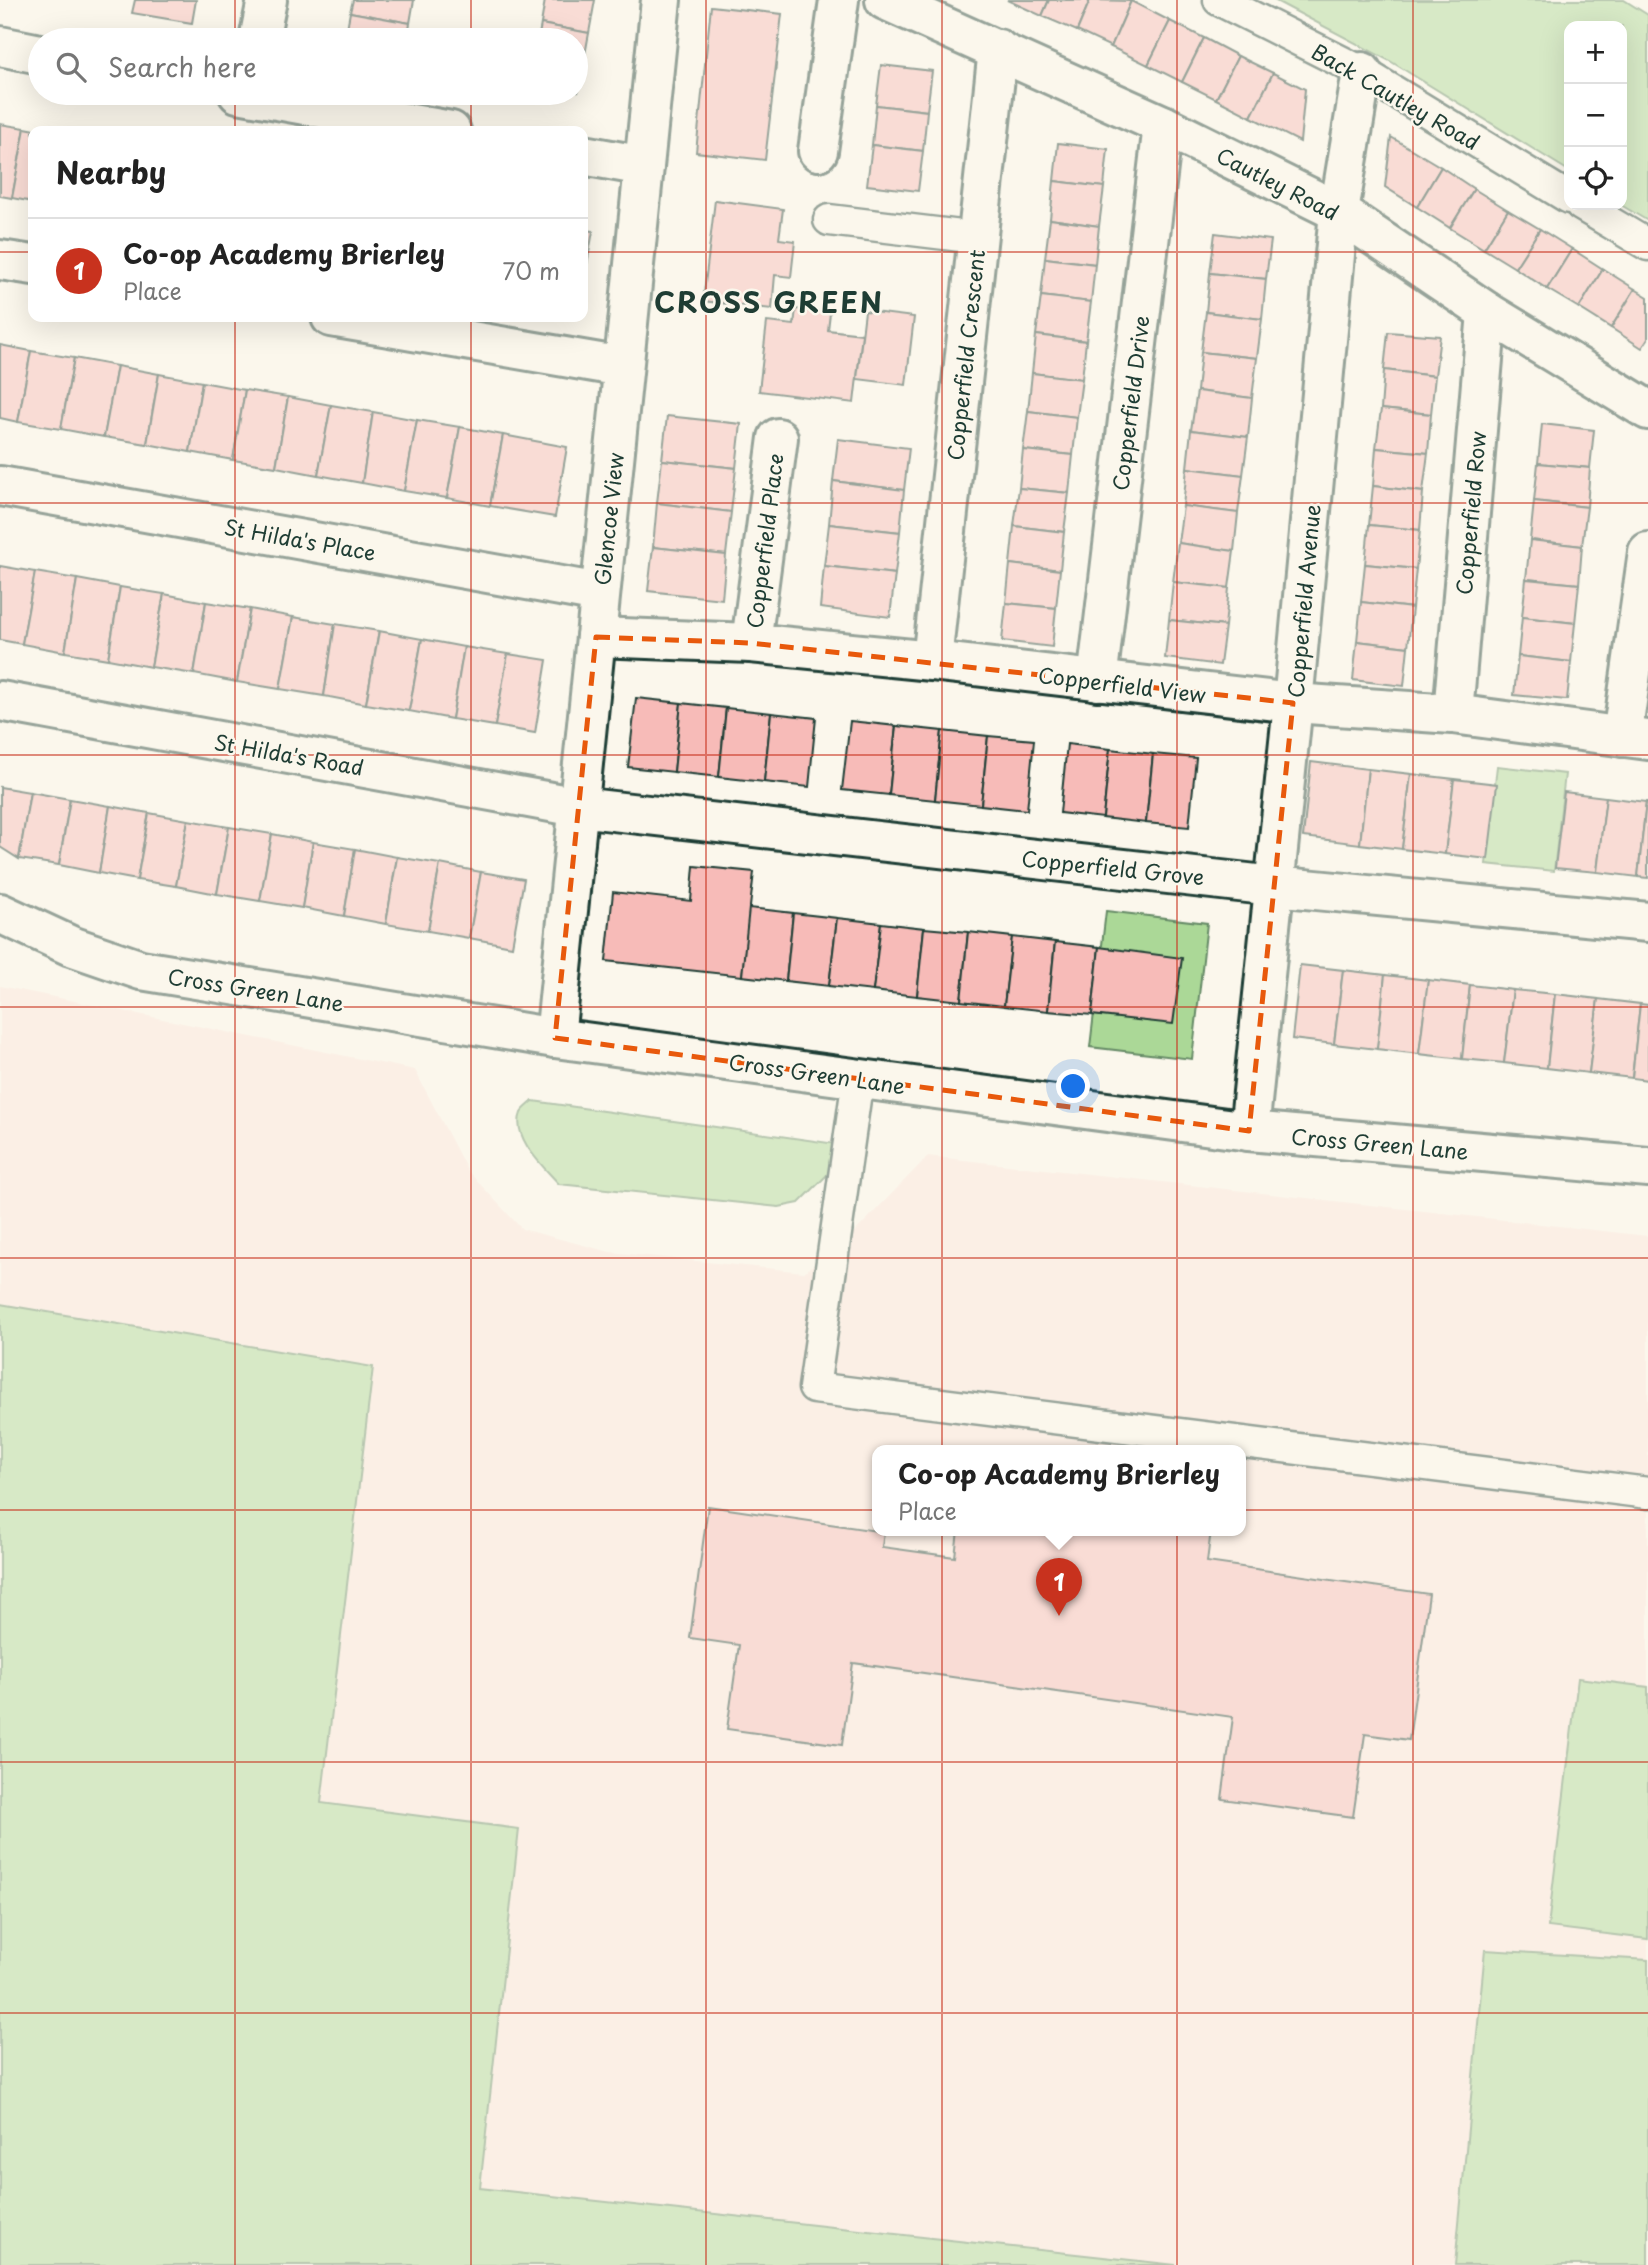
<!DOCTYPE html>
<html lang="en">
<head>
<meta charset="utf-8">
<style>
	body { margin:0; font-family:"Playpen Sans",sans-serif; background:#f2f2f2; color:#222 }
	.controls { position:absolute; right:21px; top:21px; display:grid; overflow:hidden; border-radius:14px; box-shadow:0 7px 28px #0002 }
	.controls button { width:63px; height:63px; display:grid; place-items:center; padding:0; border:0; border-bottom:2px solid #e0e0e0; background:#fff; color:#222; font:35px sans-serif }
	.you { position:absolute; left:1074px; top:1087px; width:24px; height:24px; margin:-18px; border:5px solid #fff; border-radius:50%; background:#1a73e8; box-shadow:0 0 0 10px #1a73e833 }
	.badge { display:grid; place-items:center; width:46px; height:46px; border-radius:50%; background:#c8321e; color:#fff; font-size:23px; font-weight:700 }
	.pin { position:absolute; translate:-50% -58px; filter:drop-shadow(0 2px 4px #0008) }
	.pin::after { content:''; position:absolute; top:37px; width:24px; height:21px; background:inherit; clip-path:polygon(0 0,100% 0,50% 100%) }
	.popup { position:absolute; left:872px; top:1445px; width:374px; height:91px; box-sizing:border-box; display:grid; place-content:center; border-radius:14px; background:#fff; filter:drop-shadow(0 2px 5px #0005); font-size:23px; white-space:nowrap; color:#767676 }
	.popup b { font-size:26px; color:#222 }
	.popup::after { content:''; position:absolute; left:50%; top:100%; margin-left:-14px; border:14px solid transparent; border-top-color:#fff }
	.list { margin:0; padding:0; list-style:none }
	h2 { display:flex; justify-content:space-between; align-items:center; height:91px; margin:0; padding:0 28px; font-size:30px }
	h2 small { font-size:23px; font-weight:400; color:#767676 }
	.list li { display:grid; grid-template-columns:46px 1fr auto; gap:21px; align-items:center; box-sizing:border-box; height:105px; padding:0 28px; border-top:2px solid #e0e0e0 }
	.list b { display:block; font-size:26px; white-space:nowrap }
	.list p { margin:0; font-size:23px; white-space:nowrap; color:#767676 }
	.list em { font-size:23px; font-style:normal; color:#767676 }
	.icon { flex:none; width:38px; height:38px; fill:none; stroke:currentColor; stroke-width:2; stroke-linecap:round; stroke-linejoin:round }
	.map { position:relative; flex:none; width:1648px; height:2265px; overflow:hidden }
	.search { position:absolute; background:#fff; box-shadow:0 7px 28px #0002; left:28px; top:28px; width:560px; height:77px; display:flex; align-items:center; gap:18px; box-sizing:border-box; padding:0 24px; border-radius:38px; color:#767676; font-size:26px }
	.panel { position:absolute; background:#fff; box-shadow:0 7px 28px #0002; left:28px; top:126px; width:560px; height:196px; border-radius:14px }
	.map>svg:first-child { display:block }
</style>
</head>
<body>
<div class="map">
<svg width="1648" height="2265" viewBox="0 0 1648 2265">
	<rect width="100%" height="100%" fill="#fbf7ec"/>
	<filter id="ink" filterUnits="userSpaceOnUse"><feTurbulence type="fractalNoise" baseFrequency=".0143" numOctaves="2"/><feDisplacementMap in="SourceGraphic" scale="14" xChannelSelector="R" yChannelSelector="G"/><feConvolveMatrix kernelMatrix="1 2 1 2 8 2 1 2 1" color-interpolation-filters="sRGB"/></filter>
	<g filter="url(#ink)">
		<path fill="#fae5dc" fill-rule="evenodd" d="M 0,986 L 415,1070 L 467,1170 L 522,1229 L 610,1252 L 804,1272 L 848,1239 L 928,1156 L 1648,1236 L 1648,1960 L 1485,1950 L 1455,2265 L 1176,2265 L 480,2189 L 519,1829 L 321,1803 L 373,1367 L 0,1304 ZM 877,1450 L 1241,1450 L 1241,1530 L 877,1530 Z"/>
		<g fill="#abd897" stroke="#658a66" stroke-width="2">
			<path d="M 1274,0 L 1624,0 L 1648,15 L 1648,221 L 1621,205 L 1622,26 L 1569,26 L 1569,171 L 1390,61 Z"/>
			<path d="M 1497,766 L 1565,774 L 1554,871 L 1486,864 Z"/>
			<path d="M 1106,911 L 1207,923 L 1192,1059 L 1090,1047 Z"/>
			<path d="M 533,1101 L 836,1144 L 833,1169 L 799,1203 L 779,1207 L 559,1184 C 545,1168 511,1138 521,1113 C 523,1109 530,1104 533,1101 Z"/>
			<path d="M 0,1304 L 373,1367 L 321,1803 L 519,1829 L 480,2188 L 1176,2265 L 0,2265 Z"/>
			<path d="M 1578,1678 L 1648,1687 L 1648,1939 L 1548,1927 Z"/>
			<path d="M 1485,1950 L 1648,1960 L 1648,2265 L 1455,2265 Z"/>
		</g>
		<g fill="#f7bbb8" stroke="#1f3d34" stroke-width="2">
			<path d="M 135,0 L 196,0 L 192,23 L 132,13 Z"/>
			<path d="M 353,0 L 414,0 L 410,23 L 350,12 Z"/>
			<path d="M 545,0 L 595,0 L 589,33 L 541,24 Z"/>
			<path d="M 1007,0 L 1049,0 L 1042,16 Z"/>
			<path d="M 1049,0 L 1090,0 L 1077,31 L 1042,16 Z"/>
			<path d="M 1090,0 L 1131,1 L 1111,47 L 1077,31 Z"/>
			<path d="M 1131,1 L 1170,21 L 1148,65 L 1111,47 Z"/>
			<path d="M 711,6 L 782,14 L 765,160 L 696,152 Z"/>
			<path d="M 350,12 L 410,23 L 407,40 L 345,40 Z"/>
			<path d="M 1170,21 L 1204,38 L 1182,82 L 1148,65 Z"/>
			<path d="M 541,24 L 589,33 L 578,93 L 576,40 L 538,40 Z"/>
			<path d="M 1204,38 L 1238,56 L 1216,99 L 1182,82 Z"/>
			<path d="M 1238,56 L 1273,73 L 1251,117 L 1216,99 Z"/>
			<path d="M 881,65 L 932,71 L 927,111 L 876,105 Z"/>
			<path d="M 1273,73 L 1305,89 L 1300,142 L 1251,117 Z"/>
			<path d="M 876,105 L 927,111 L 923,151 L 872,145 Z"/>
			<path d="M 0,124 L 25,128 L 12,198 L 0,196 Z"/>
			<path d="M 25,128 L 41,131 L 33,131 L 33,202 L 12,198 Z"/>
			<path d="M 1391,137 L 1441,167 L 1417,207 L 1385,187 Z"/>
			<path d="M 1058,143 L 1108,149 L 1104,187 L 1054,181 Z"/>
			<path d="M 872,145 L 923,151 L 918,191 L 867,185 Z"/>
			<path d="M 1441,167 L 1474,189 L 1450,228 L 1417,207 Z"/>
			<path d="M 1054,181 L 1104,187 L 1099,226 L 1050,219 Z"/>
			<path d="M 1474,189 L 1508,210 L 1484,249 L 1450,228 Z"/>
			<path d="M 715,200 L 783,209 L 779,239 L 795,241 L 791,277 L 775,275 L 772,309 L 703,301 Z"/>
			<path d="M 1508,210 L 1540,229 L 1515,268 L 1484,249 Z"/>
			<path d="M 1050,219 L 1099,226 L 1095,264 L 1045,258 Z"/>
			<path d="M 1540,229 L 1572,249 L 1547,289 L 1515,268 Z"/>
			<path d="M 583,230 L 593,231 L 583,287 Z"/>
			<path d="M 1215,233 L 1271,240 L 1266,279 L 1210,273 Z"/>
			<path d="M 1572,249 L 1603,269 L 1579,308 L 1547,289 Z"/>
			<path d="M 1045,258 L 1095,264 L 1091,302 L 1041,296 Z"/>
			<path d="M 1603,269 L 1635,289 L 1611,328 L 1579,308 Z"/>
			<path d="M 1210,273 L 1266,279 L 1262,319 L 1206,312 Z"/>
			<path d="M 1635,289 L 1648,297 L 1648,339 L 1642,348 L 1611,328 Z"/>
			<path d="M 1041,296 L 1091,302 L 1086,341 L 1036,335 Z"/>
			<path d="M 796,309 L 830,313 L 828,330 L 862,334 L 854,403 L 759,391 L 767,322 L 794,325 Z"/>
			<path d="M 865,311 L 914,317 L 906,385 L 857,379 Z"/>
			<path d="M 1206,312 L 1262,319 L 1257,358 L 1201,352 Z"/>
			<path d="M 1388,332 L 1440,336 L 1435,376 L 1384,370 Z"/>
			<path d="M 1036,335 L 1086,341 L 1082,379 L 1032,373 Z"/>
			<path d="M 0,345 L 31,351 L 18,422 L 0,418 Z"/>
			<path d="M 31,351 L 74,358 L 61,429 L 18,422 Z"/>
			<path d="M 1201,352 L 1257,358 L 1252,398 L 1197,391 Z"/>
			<path d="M 74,358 L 117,366 L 104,437 L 61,429 Z"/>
			<path d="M 117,366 L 159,374 L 147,444 L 104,437 Z"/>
			<path d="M 1384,370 L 1435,376 L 1431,414 L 1381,409 Z"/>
			<path d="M 1032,373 L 1082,379 L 1077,417 L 1028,411 Z"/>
			<path d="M 159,374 L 202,382 L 190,452 L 147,444 Z"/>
			<path d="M 202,382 L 245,390 L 233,460 L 190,452 Z"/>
			<path d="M 245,390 L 288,397 L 276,467 L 233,460 Z"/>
			<path d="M 1197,391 L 1252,398 L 1248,437 L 1191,430 Z"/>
			<path d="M 288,397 L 331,405 L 318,475 L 276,467 Z"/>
			<path d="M 331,405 L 373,412 L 362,483 L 318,475 Z"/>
			<path d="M 1381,409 L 1431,414 L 1428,453 L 1376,448 Z"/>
			<path d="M 1028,411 L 1077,417 L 1073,455 L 1023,450 Z"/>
			<path d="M 373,412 L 417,420 L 404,491 L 362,483 Z"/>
			<path d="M 667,416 L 741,424 L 736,468 L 662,460 Z"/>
			<path d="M 417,420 L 460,427 L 447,498 L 404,491 Z"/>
			<path d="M 1542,424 L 1594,430 L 1590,468 L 1538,463 Z"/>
			<path d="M 460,427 L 503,435 L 490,506 L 447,498 Z"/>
			<path d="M 1191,430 L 1248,437 L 1243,475 L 1187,468 Z"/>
			<path d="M 503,435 L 567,447 L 555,517 L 490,506 Z"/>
			<path d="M 838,439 L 909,448 L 904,490 L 833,481 Z"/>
			<path d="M 1376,448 L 1428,453 L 1423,492 L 1373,486 Z"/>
			<path d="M 1023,450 L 1073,455 L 1069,493 L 1019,488 Z"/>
			<path d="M 662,460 L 736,468 L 731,512 L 657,503 Z"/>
			<path d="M 1538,463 L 1590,468 L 1587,507 L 1534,501 Z"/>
			<path d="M 1187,468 L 1243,475 L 1238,513 L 1183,506 Z"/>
			<path d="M 833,481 L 904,490 L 900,532 L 829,524 Z"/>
			<path d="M 1373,486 L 1423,492 L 1420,530 L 1369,525 Z"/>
			<path d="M 1019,488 L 1069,493 L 1064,532 L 1014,526 Z"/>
			<path d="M 1534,501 L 1587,507 L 1582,546 L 1530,540 Z"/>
			<path d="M 657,503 L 731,512 L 726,555 L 653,547 Z"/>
			<path d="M 1183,506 L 1238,513 L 1234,551 L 1178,543 Z"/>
			<path d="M 829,524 L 900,532 L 895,574 L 824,566 Z"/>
			<path d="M 1369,525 L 1420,530 L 1416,569 L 1365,564 Z"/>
			<path d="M 1014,526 L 1064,532 L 1060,570 L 1010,564 Z"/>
			<path d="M 1530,540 L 1582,546 L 1579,584 L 1526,579 Z"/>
			<path d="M 1178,543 L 1234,551 L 1229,588 L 1173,582 Z"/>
			<path d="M 653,547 L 726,555 L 722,599 L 648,591 Z"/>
			<path d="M 1010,564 L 1060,570 L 1056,608 L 1006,603 Z"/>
			<path d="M 1365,564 L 1416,569 L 1412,608 L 1361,602 Z"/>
			<path d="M 0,566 L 35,572 L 22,644 L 0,640 Z"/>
			<path d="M 824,566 L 895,574 L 890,617 L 820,608 Z"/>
			<path d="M 35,572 L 77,579 L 65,652 L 22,644 Z"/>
			<path d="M 77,579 L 120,587 L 108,659 L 65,652 Z"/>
			<path d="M 1526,579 L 1579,584 L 1575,623 L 1522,617 Z"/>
			<path d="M 1173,582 L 1229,588 L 1225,626 L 1169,620 Z"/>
			<path d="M 120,587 L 164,594 L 151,667 L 108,659 Z"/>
			<path d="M 164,594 L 206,602 L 194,674 L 151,667 Z"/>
			<path d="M 206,602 L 250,609 L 237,682 L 194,674 Z"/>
			<path d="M 1361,602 L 1412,608 L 1408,647 L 1357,641 Z"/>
			<path d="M 1006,603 L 1056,608 L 1052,647 L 1002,641 Z"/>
			<path d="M 250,609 L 293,617 L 280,689 L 237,682 Z"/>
			<path d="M 293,617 L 335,624 L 324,696 L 280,689 Z"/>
			<path d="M 1522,617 L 1575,623 L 1571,662 L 1518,656 Z"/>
			<path d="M 1169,620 L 1225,626 L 1220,665 L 1165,658 Z"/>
			<path d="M 335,624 L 379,631 L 366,704 L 324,696 Z"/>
			<path d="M 379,631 L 422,639 L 409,711 L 366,704 Z"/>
			<path d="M 422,639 L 464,647 L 452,719 L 409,711 Z"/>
			<path d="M 1357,641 L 1408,647 L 1404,686 L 1353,680 Z"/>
			<path d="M 464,647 L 508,654 L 495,726 L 452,719 Z"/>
			<path d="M 508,654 L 547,660 L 535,733 L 495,726 Z"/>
			<path d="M 1518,656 L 1571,662 L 1567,700 L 1514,695 Z"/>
			<path d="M 636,698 L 681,703 L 674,772 L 628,767 Z"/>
			<path d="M 681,703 L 726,708 L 719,777 L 674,772 Z"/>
			<path d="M 726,708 L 771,713 L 764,782 L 719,777 Z"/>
			<path d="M 771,713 L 816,718 L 809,787 L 764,782 Z"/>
			<path d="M 850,721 L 896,726 L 889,795 L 842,790 Z"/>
			<path d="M 896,726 L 942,731 L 935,800 L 889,795 Z"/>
			<path d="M 942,731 L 988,736 L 981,805 L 935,800 Z"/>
			<path d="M 988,736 L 1034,740 L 1027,810 L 981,805 Z"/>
			<path d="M 1067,744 L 1110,749 L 1103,818 L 1060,813 Z"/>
			<path d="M 1110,749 L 1153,754 L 1146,823 L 1103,818 Z"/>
			<path d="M 1153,754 L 1196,758 L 1189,827 L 1146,823 Z"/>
			<path d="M 1311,762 L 1368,769 L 1360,844 L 1303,837 Z"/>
			<path d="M 1368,769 L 1411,774 L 1402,849 L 1360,844 Z"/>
			<path d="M 1411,774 L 1454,779 L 1445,854 L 1402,849 Z"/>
			<path d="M 1454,779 L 1497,784 L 1488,859 L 1445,854 Z"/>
			<path d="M 0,787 L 30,792 L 19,859 L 0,847 Z"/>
			<path d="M 30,792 L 70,799 L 59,865 L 19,859 Z"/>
			<path d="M 1564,792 L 1606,797 L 1597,872 L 1555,868 Z"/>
			<path d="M 1606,797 L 1646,802 L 1638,877 L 1597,872 Z"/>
			<path d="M 70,799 L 110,806 L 99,873 L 59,865 Z"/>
			<path d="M 1646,802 L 1648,802 L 1648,878 L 1638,877 Z"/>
			<path d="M 110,806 L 149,813 L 137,880 L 99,873 Z"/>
			<path d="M 149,813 L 188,820 L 176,886 L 137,880 Z"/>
			<path d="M 188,820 L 229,827 L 217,894 L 176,886 Z"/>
			<path d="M 229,827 L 272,834 L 260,901 L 217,894 Z"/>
			<path d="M 272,834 L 313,842 L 302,908 L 260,901 Z"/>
			<path d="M 313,842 L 355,849 L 344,916 L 302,908 Z"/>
			<path d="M 355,849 L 397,857 L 386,924 L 344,916 Z"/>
			<path d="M 397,857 L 440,864 L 428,931 L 386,924 Z"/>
			<path d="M 440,864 L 481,872 L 469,938 L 428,931 Z"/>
			<path d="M 694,866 L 754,872 L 742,976 L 606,961 L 613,892 L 691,901 Z"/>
			<path d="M 481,872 L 524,879 L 512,946 L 469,938 Z"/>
			<path d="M 749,908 L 793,913 L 786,981 L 742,976 Z"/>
			<path d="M 793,913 L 837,918 L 829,986 L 786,981 Z"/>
			<path d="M 837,918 L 881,923 L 873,991 L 829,986 Z"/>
			<path d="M 881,923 L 924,928 L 917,996 L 873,991 Z"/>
			<path d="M 924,928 L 968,932 L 961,1001 L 917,996 Z"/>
			<path d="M 968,932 L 1012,937 L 1004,1006 L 961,1001 Z"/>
			<path d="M 1012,937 L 1055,942 L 1048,1011 L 1004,1006 Z"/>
			<path d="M 1055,942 L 1099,947 L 1092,1015 L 1048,1011 Z"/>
			<path d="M 1099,947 L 1182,958 L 1173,1024 L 1092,1015 Z"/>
			<path d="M 1300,965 L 1343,970 L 1334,1044 L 1292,1039 Z"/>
			<path d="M 1343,970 L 1385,975 L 1377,1049 L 1334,1044 Z"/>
			<path d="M 1385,975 L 1428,980 L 1419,1054 L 1377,1049 Z"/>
			<path d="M 1428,980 L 1470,985 L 1462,1059 L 1419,1054 Z"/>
			<path d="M 1470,985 L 1513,990 L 1504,1063 L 1462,1059 Z"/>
			<path d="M 1513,990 L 1555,994 L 1547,1068 L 1504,1063 Z"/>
			<path d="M 1555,994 L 1598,999 L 1589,1073 L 1547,1068 Z"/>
			<path d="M 1598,999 L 1640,1004 L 1632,1078 L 1589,1073 Z"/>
			<path d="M 1640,1004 L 1648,1005 L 1648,1080 L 1632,1078 Z"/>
			<path d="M 708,1506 L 884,1532 L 882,1547 L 955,1557 L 958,1530 L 1211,1530 L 1207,1562 L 1429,1594 L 1409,1740 L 1365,1734 L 1353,1817 L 1222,1799 L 1233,1717 L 853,1663 L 842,1745 L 727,1729 L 739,1645 L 690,1638 Z"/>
		</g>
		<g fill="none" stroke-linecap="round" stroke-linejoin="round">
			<defs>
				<g id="lane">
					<path d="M 1219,0 L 1362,72 L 1569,198"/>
					<path d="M 1581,205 L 1648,245"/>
					<path d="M 829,220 L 978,238"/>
					<path d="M 858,1078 L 814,1388 L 1648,1493"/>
				</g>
				<g id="street">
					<path d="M 885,0 L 1163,125 L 1339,212 L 1487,312 L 1648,410"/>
					<path d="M 259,40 L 267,0"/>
					<path d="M 0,46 L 40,54"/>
					<path d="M 238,93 L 451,131"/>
					<path d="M 818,151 L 839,0"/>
					<path d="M 583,155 L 644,166"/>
					<path d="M 0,260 L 33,265"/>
					<path d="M 331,317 L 623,367"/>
					<path d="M 0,486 L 600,593"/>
					<path d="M 596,637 L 751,643 L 932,661 L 1293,703 L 1453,714 L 1648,740"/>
					<path d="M 751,643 L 778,438"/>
					<path d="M 932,661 L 998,49"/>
					<path d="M 1097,681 L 1163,125"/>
					<path d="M 0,701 L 578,807 L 1274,886 L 1648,922"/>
					<path d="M 1453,714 L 1487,312"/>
					<path d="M 1622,737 L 1648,552"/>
					<path d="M 555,1038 L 661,0"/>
					<path d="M 1249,1131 L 1293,703 L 1339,212 L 1362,72"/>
				</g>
				<path id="secondary" d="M 0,913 L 71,946 L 141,970 L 555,1038 L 1249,1131 L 1648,1167"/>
			</defs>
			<use href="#lane" stroke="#1f3d34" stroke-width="35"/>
			<use href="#street" stroke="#1f3d34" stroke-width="44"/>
			<use href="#secondary" stroke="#1f3d34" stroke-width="44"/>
			<use href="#lane" stroke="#fbf7ec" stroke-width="30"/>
			<use href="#street" stroke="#fbf7ec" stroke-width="38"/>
			<use href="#secondary" stroke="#fbf7ec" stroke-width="38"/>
		</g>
	</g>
	<path d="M0 0H1648V2265H0ZM 596,637 L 751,643 L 1293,703 L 1249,1131 L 555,1038 Z" fill="#fbf7ec" fill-opacity=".55" fill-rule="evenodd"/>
	<path fill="none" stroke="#e8590c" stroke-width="5" stroke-dasharray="14 9" stroke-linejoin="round" d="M 596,637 L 751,643 L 1293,703 L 1249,1131 L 555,1038 Z"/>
	<path fill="none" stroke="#c8321e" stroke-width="2" stroke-opacity="0.55" d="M 235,0 L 235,40M 471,0 L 471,40M 706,0 L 706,2265M 942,0 L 942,2265M 1177,0 L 1177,2265M 1413,0 L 1413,2265M 235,93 L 235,131M 471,93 L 471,131M 0,252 L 33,252M 583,252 L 1648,252M 235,317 L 235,2265M 471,317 L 471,2265M 0,503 L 1648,503M 0,755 L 1648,755M 0,1007 L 1648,1007M 0,1258 L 1648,1258M 0,1510 L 1648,1510M 0,1762 L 1648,1762M 0,2013 L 1648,2013"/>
	<g text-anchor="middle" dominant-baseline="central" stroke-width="5" stroke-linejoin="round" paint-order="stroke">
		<g font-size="21" fill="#1f3d34" stroke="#fbf7ec">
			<text transform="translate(1396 96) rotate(30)">Back Cautley Road</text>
			<text transform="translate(1278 183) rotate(27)">Cautley Road</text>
			<text transform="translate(965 355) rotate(-84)">Copperfield Crescent</text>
			<text transform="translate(1130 403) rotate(-83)">Copperfield Drive</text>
			<text transform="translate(1470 513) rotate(-85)">Copperfield Row</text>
			<text transform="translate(608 519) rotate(-84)">Glencoe View</text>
			<text transform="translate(300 539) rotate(10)">St Hilda's Place</text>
			<text transform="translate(764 541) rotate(-83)">Copperfield Place</text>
			<text transform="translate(1303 601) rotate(-85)">Copperfield Avenue</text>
			<text transform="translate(1122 684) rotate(7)">Copperfield View</text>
			<text transform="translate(289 754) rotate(10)">St Hilda's Road</text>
			<text transform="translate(1113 867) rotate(6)">Copperfield Grove</text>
			<text transform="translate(256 989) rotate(9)">Cross Green Lane</text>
			<text transform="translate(817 1073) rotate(8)">Cross Green Lane</text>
			<text transform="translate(1380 1143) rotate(5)">Cross Green Lane</text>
		</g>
		<g font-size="28" font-weight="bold" letter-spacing="2" fill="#1f3d34" stroke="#fbf7ec">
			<text x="769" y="301">CROSS GREEN</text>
		</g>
	</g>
</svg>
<div class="controls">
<button>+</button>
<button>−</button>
<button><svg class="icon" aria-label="locate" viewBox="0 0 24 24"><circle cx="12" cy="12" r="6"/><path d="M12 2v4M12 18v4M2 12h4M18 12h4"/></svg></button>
</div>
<div class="you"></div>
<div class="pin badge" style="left:1059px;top:1616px">1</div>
<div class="popup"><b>Co-op Academy Brierley</b>Place</div>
<div class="search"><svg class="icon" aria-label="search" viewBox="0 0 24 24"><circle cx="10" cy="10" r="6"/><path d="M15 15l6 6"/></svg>Search here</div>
<section class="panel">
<h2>Nearby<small></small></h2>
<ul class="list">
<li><span class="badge">1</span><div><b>Co-op Academy Brierley</b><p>Place</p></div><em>70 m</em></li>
</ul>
</section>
</div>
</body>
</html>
